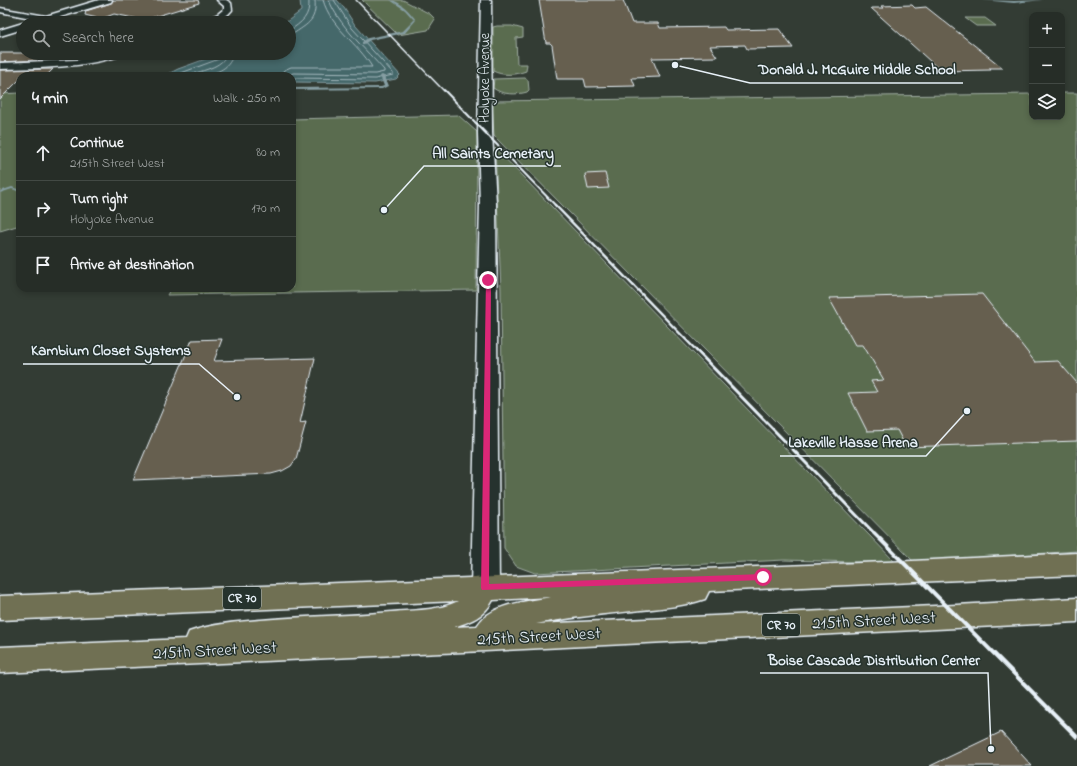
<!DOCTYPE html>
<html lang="en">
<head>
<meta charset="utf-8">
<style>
	body { margin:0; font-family:"Indie Flower",sans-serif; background:#323933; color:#f1f3f6 }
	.controls { position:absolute; right:12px; top:12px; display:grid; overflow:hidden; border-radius:8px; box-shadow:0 2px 6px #0003 }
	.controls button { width:36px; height:36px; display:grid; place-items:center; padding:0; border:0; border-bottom:1px solid #424944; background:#262d27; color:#f1f3f6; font:20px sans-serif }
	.stop { position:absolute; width:12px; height:12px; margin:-9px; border:3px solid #db2777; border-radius:50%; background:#fff }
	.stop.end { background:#db2777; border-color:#fff; box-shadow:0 1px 4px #0008 }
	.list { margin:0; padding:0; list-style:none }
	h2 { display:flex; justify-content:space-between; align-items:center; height:52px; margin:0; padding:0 16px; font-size:17px }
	h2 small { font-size:13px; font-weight:400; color:#a4a8a7 }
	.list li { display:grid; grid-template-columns:26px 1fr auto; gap:12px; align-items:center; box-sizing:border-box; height:56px; padding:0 16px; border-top:1px solid #424944 }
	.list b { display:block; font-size:15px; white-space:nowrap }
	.list p { margin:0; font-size:13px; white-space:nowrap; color:#a4a8a7 }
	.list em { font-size:13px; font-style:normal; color:#a4a8a7 }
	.icon { flex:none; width:22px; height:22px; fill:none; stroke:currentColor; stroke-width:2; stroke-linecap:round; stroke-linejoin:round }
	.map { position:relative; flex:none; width:1077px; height:766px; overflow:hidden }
	.search { position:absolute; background:#262d27; box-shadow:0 2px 6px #0003; left:16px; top:16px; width:280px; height:44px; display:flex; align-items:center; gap:10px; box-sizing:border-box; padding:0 14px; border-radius:22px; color:#a4a8a7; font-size:15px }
	.panel { position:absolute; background:#262d27; box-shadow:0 2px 6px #0003; left:16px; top:72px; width:280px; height:220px; border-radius:12px }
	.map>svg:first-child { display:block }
</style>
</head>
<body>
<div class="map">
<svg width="1077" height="766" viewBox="0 0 1077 766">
	<rect width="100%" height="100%" fill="#333c34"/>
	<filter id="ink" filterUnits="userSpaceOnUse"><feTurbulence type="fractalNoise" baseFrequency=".025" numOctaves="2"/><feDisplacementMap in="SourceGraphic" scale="8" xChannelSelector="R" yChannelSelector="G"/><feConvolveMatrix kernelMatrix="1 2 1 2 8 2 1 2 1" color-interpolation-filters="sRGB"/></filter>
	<g filter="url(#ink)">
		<g fill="#5a6c4f" stroke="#a1aea4">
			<path d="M 362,0 L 403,0 L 430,14 L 435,19 L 428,30 L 398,35 Z"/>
			<path d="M 965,18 L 985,18 L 996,26 L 976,26 Z"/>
			<path d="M 497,26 L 512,26 L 523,29 L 523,37 L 516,38 L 517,64 L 527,64 L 526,71 C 515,75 503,76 493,71 L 493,27 Z"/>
			<path d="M 525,78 L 528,80 L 529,90 L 527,92 C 517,95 502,95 493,88 L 494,79 Z"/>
			<path d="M 20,93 L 20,225 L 0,231 L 0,94 Z"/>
			<path d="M 1062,93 L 1077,93 L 1077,551 L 914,562 L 494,136 L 492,101 L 1032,94 L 1032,117 L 1062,117 Z"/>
			<path d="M 458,115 L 477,132 L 476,290 L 167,295 L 171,288 L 292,288 L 292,119 Z"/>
			<path d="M 495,148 L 896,563 L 784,560 L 535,573 L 516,566 L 504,548 L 501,290 Z"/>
		</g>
		<path fill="#44676a" stroke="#869ea3" d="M 300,0 L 337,0 L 344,8 L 355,25 L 400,75 L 396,79 L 375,83 L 292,82 L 292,76 L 164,76 L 178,69 L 222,53 L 289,53 L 289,23 L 285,23 L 301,11 Z"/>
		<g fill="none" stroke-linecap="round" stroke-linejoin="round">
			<g stroke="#a6babf" stroke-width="1">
				<path d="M 289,31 C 302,22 310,17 309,0"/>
				<path d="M 289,37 C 306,24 317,23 315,0"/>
				<path d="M 173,76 L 219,59 L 222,53"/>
				<path d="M 186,76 C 199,71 224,68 227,53"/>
				<path d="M 204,76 C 217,72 231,69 233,53"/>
				<path d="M 279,76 L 284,70 L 291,67 L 372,67 C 358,43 331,28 323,0"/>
				<path d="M 286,76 L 293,73 L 375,74 L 384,72 L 384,70 C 367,51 337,23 329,0"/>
				<path d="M 292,78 L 375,79 L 393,75 L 393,73 L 352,28 L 334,0"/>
			</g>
			<g fill="#869ea3" fill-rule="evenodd">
				<path d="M 390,0 C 401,1 410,12 416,20 L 405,33 L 370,40 L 364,44 L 362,44 L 362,42 L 368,38 L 403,31 L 414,20 L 405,10 Z"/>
				<path d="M 982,0 L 1014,1 L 1043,0 L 1014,3 Z"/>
				<path d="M 382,75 L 384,76 L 388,86 L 382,89 L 292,90 L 292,88 L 381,87 L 384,86 L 380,76 Z"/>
				<path d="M 12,187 L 20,190 L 20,192 L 12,189 L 0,193 L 0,191 Z"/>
			</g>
		</g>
		<g fill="#665f4f" stroke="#e8f1f8">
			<path d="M 113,0 L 198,0 L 199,3 L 144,20 L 114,14 L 101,19 L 85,15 L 86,11 L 111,3 Z"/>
			<path d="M 539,0 L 623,0 L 632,23 L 658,23 L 660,28 L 724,27 L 726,30 L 779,29 L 793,48 L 747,49 L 745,45 L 710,46 L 717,57 L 652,58 L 660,77 L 632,78 L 635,86 L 586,87 L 584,79 L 557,79 L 552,45 L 550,43 L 546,43 Z"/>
			<path d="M 912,5 L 915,8 L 926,7 L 1003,68 L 989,68 L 991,70 L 941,71 L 871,8 L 884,8 L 881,6 Z"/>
			<path d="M 0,53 L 67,53 L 62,59 L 0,62 Z"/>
			<path d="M 53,69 L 46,76 L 20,76 L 20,79 L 0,99 L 0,70 Z"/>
			<path d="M 605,173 L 609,188 L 588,189 L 585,174 Z"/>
			<path d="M 982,294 L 1035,362 L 1058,361 L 1077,383 L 1077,441 L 906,447 L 897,430 L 867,431 L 848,393 L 877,392 L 871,381 L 884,380 L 863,345 L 855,345 L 829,298 Z"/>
			<path d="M 222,339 L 214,361 L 315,358 L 300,423 L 306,422 L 296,459 L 291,466 L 282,471 L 271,474 L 133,480 L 192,340 Z"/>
			<path d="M 1001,732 L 1032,766 L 930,766 Z"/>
		</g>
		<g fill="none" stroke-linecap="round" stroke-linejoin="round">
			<defs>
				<g id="street">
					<path d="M 99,0 L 112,0 L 111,2 L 40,23 L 27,23 L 36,19 L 0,12 L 0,8 L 46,16 Z"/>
					<path d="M 217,0 L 226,0 L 231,3 L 232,10 C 223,21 211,23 198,23 L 218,14 L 224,9 L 224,6 Z"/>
					<path d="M 23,23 L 23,29 L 0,36 L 0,30 Z"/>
					<path d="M 110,53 L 125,53 L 123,55 C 83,68 42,68 0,69 L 0,63 L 76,60 Z"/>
				</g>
				<path id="secondary" d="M 481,0 L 491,0 L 492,133 L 496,204 L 499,588 L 495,596 L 485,599 L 475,596 L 471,588 L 480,204 L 478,133 Z"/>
				<path id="primary" d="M 1077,553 L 1077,575 L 709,591 L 705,599 C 684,606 662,608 641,610 C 606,614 571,617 536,624 L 957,605 L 1077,598 L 1077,622 L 485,651 L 0,673 L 0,647 L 186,639 L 189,632 C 212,624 237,622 261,620 C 305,616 349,616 392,612 C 413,610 439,611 458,601 L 0,620 L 0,596 L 912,561 ZM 551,597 C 527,602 491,603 477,626 L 454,627 C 471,621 484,617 493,600 Z"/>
			</defs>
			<use href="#street" stroke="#e8f1f8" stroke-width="3"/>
			<use href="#secondary" stroke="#e8f1f8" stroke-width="3"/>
			<use href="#primary" stroke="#e8f1f8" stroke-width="3"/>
			<use href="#street" fill="#26332d" fill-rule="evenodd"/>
			<use href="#secondary" fill="#26332d" fill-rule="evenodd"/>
			<use href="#primary" fill="#706f52" fill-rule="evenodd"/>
			<path stroke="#e8f1f8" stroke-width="1.5" d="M 356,0 L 444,91"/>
			<path stroke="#e8f1f8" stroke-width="2" d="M 444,90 L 556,206"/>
			<path stroke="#e8f1f8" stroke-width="2.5" d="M 555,205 L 697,351"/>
			<path stroke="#e8f1f8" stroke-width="3" d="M 696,350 L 875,534"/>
			<path stroke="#e8f1f8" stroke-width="4" d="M 874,533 L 1077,737"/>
		</g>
	</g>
	<path fill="#db2777" d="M 486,278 L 491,280 L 489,584 L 763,574 L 766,575 L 767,577 L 766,580 L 482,590 L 481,588 Z"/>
	<g text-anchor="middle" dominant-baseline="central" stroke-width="3" stroke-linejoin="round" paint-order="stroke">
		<g fill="#26332d" stroke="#aeb8bb" stroke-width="1">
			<rect x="223" y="587" width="38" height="22" rx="3"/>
			<rect x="762" y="614" width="38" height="22" rx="3"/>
		</g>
		<g font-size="13" font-weight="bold" fill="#e8f1f8">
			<text x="242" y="598">CR 70</text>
			<text x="781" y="625">CR 70</text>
		</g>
		<g font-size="14" fill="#e8f1f8" stroke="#26332d">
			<text transform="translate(485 78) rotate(-90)">Holyoke Avenue</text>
		</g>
		<g font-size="17" fill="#e8f1f8" stroke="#26332d">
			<text transform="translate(874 621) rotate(-3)">215th Street West</text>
			<text transform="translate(539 637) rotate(-3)">215th Street West</text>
			<text transform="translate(215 651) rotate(-3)">215th Street West</text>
		</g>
	</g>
	<path fill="none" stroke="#e8f1f8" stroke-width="1.5" d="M675 65L750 83H963M384 210L424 166H561M237 397L199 364H23M967 411L926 456H780M991 749L988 673H760"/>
	<g fill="#e8f1f8" stroke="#26332d" stroke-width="1.5">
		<circle cx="675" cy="65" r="4"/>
		<circle cx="384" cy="210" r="4"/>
		<circle cx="237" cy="397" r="4"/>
		<circle cx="967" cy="411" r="4"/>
		<circle cx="991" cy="749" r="4"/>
	</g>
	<g font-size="15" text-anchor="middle" font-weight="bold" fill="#e8f1f8" stroke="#26332d" stroke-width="3" stroke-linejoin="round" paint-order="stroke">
		<text x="857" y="74">Donald J. McGuire Middle School</text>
		<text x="493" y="158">All Saints Cemetary</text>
		<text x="111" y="355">Kambium Closet Systems</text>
		<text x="853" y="447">Lakeville Hasse Arena</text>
		<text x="874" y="665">Boise Cascade Distribution Center</text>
	</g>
</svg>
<div class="controls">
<button>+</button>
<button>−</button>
<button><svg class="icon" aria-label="layers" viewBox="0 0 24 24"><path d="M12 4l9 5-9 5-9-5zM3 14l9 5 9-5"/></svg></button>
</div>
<div class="stop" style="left:763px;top:577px"></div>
<div class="stop end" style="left:488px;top:280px"></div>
<div class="search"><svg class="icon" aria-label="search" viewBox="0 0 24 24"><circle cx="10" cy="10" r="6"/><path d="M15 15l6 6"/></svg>Search here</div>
<section class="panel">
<h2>4 min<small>Walk · 250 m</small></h2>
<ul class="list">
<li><svg class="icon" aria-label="ahead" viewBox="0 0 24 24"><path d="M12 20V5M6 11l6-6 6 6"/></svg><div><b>Continue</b><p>215th Street West</p></div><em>80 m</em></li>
<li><svg class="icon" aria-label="right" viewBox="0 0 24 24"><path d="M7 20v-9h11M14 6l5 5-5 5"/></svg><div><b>Turn right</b><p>Holyoke Avenue</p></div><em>170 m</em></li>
<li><svg class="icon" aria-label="arrive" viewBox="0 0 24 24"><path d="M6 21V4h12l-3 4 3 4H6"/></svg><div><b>Arrive at destination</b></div></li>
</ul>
</section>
</div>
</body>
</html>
